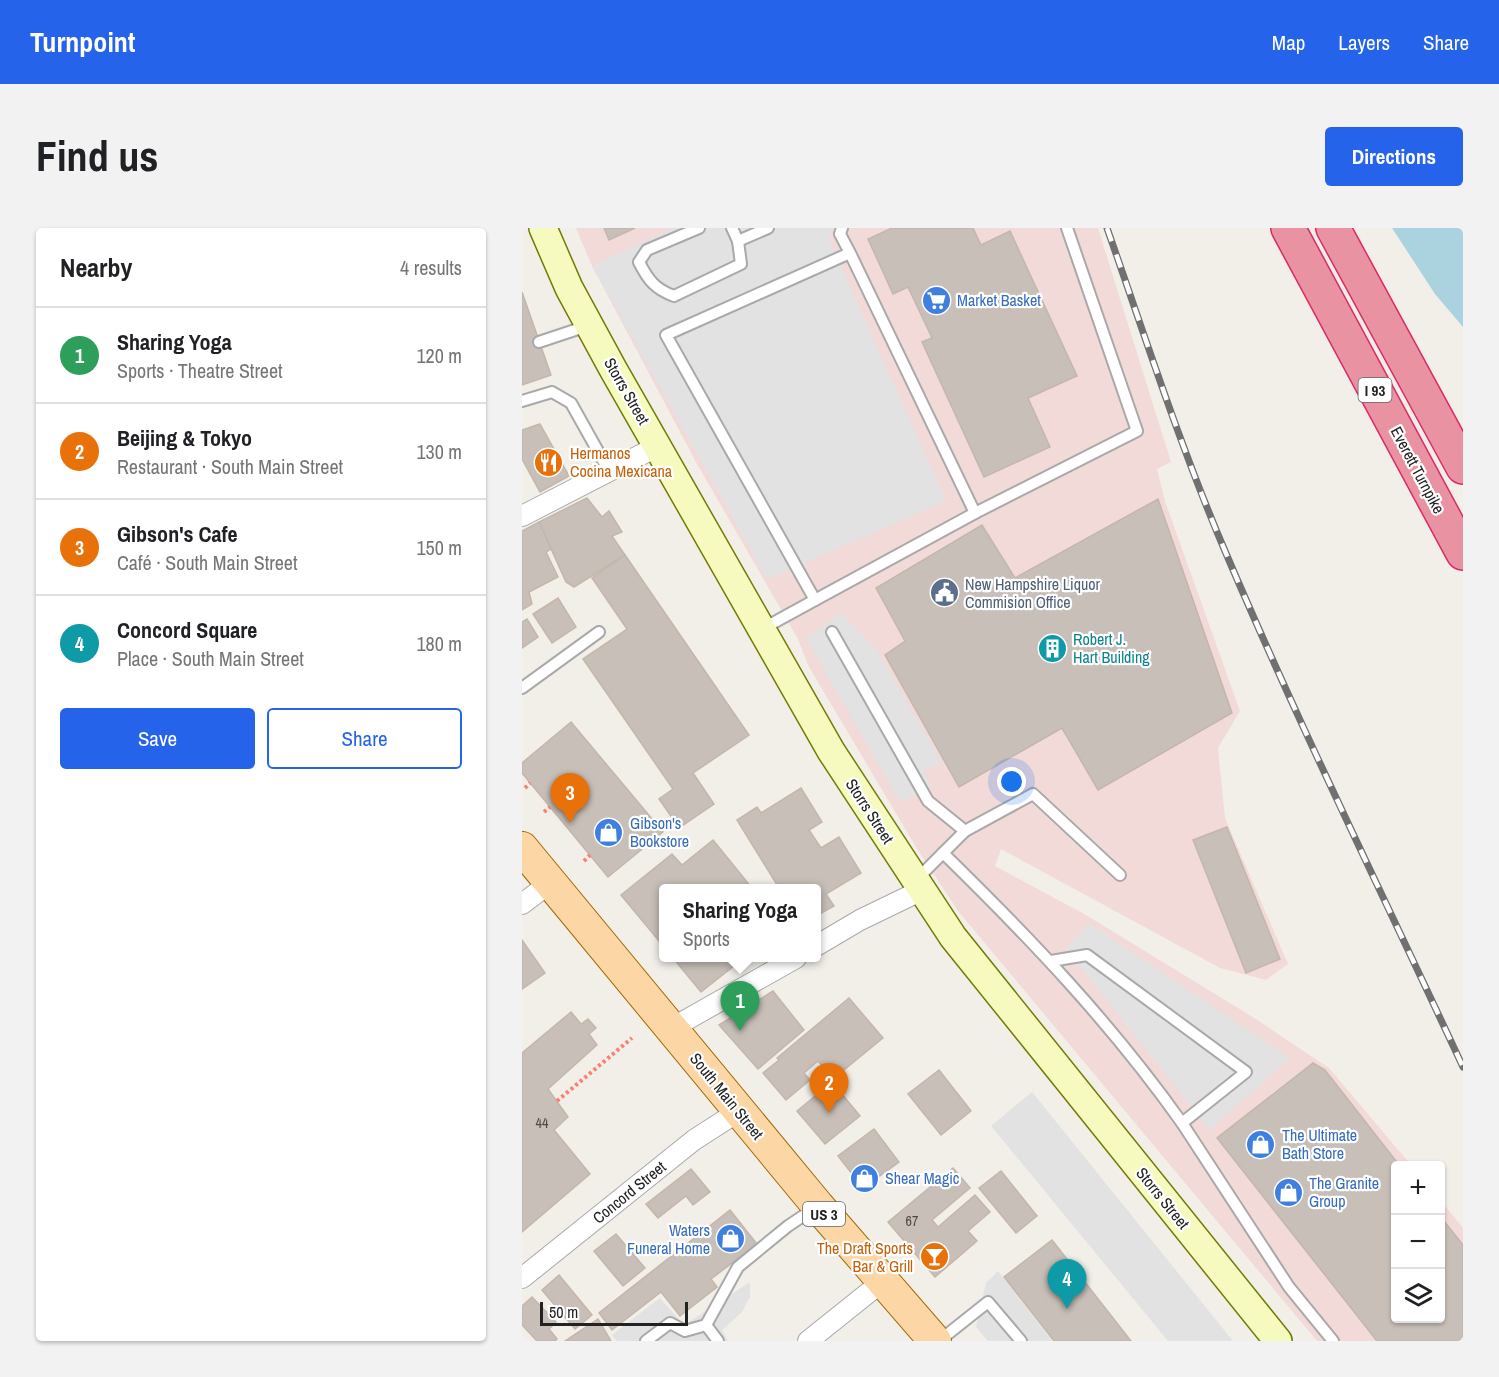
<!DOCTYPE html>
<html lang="en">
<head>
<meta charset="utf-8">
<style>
	body { margin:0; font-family:"Archivo Narrow",sans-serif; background:#f2f2f2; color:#202124 }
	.controls { position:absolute; right:18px; bottom:18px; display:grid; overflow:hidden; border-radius:6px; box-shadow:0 2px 4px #0004 }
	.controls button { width:54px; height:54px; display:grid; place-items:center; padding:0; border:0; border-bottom:2px solid #e0e0e0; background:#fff; color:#202124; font:30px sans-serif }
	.scale { position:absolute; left:18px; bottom:15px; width:148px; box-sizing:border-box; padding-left:6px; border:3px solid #222; border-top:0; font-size:16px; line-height:21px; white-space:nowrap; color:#222; -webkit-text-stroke:4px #fff; paint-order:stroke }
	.you { position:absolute; left:490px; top:554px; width:21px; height:21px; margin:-15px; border:4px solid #fff; border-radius:50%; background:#1a73e8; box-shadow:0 0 0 9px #1a73e833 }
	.badge { display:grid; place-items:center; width:39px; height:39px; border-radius:50%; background:#2563eb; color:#fff; font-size:20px; font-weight:700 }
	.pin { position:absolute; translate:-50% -50px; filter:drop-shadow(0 2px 3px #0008) }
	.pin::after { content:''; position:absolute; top:32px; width:21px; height:18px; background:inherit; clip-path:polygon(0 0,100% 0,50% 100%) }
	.popup { position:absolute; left:137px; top:656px; width:162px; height:78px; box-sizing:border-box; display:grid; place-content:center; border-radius:6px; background:#fff; filter:drop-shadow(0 2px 4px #0005); font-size:20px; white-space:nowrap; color:#757577 }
	.popup b { font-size:22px; color:#202124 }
	.popup::after { content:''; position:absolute; left:50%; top:100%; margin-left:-12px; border:12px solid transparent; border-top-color:#fff }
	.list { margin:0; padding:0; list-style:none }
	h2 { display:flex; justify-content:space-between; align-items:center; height:78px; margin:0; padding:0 24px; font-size:26px }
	h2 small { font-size:20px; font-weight:400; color:#757577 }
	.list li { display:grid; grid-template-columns:39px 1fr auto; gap:18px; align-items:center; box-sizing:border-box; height:96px; padding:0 24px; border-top:2px solid #e0e0e0 }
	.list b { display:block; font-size:22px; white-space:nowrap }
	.list p { margin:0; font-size:20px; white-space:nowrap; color:#757577 }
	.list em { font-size:20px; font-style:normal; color:#757577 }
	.actions { display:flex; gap:12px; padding:18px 24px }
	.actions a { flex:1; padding:14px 0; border:2px solid #2563eb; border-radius:6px; text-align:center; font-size:21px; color:#2563eb }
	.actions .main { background:#2563eb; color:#fff }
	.icon { flex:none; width:33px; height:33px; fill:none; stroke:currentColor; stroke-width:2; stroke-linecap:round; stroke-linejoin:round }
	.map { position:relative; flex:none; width:941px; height:1113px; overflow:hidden; border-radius:6px }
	header { display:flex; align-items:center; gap:36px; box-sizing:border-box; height:84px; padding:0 30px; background:#2563eb; color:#fff }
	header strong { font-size:28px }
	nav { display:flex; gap:33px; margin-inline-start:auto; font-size:21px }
	.intro { display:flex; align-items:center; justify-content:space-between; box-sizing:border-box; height:144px; padding:0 36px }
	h1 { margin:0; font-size:42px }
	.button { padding:15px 27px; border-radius:6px; background:#2563eb; color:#fff; font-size:21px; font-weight:700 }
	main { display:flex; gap:36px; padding:0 36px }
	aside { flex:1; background:#fff; border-radius:6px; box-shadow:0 2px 4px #0004 }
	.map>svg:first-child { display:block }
</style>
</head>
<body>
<header>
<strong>Turnpoint</strong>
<nav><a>Map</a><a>Layers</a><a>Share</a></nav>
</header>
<div class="intro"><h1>Find us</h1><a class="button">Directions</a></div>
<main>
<aside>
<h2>Nearby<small>4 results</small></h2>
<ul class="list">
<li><span class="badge" style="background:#2e9e5b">1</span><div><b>Sharing Yoga</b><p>Sports · Theatre Street</p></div><em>120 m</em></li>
<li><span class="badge" style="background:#e8710a">2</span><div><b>Beijing &amp; Tokyo</b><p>Restaurant · South Main Street</p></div><em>130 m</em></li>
<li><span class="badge" style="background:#e8710a">3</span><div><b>Gibson's Cafe</b><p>Café · South Main Street</p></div><em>150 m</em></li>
<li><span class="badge" style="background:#0f9aa8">4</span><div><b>Concord Square</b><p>Place · South Main Street</p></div><em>180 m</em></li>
</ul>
<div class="actions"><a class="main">Save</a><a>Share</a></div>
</aside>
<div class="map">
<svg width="941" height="1113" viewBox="0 0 941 1113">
	<rect width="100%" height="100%" fill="#f2efe9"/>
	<path fill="#f2dad9" d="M 54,0 L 576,0 L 649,234 L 635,241 L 643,273 L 718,483 L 696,520 L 703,590 L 766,736 L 744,752 L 698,740 L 479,621 L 473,638 L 564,687 L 734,791 L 807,840 L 889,937 L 874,938 L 874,1090 L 918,1090 L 919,973 L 941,1000 L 941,1113 L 795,1113 L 436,683 L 394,619 L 287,439 L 275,409 L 175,236 L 70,38 Z"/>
	<g fill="#e2e2e2">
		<path d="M 151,0 L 311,0 L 307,12 L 424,273 L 245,351 L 70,38 Z"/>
		<path d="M 319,385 L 355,422 L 420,534 L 401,543 L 410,558 L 378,574 L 284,410 Z"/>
		<path d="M 566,695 L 768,830 L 688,902 L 544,721 Z"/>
		<path d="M 510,864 L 711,1113 L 646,1113 L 469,898 Z"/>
		<path d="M 476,1043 L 530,1113 L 466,1113 L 454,1099 L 464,1055 Z"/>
		<path d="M 228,1054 L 228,1069 L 220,1084 L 200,1102 L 206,1113 L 95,1113 L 90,1107 L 138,1070 L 162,1097 Z"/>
	</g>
	<path fill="#aad3df" d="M 870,0 L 941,0 L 941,99 L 913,66 Z"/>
	<g fill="#c7bfb8" stroke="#c4b6ab" stroke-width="1.5">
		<path d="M 82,0 L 113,0 L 87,12 Z"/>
		<path d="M 370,0 L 451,0 L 459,17 L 488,3 L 555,148 L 506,170 L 528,219 L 462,249 L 400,114 L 410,110 L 386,59 L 371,66 L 346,11 Z"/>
		<path d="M 0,64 L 29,147 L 0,157 Z"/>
		<path d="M 18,196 L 47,248 L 18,264 L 0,231 L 0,202 Z"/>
		<path d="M 65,270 L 80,289 L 87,283 L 100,304 L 90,308 L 103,327 L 52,359 L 44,354 L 17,294 Z"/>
		<path d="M 636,271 L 710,485 L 576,562 L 540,500 L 437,559 L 363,427 L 383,413 L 354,360 L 460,297 L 493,350 Z"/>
		<path d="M 17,294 L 29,321 L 24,324 L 36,349 L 7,364 L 10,376 L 0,382 L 0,303 Z"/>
		<path d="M 103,327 L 227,507 L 171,545 L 192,576 L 157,600 L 137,571 L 151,561 L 61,431 L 105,401 L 70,350 Z"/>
		<path d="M 36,370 L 54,399 L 30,415 L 11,386 Z"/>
		<path d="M 5,391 L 16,409 L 0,420 L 0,394 Z"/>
		<path d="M 49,494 L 141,604 L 86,649 L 0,545 L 0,535 Z"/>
		<path d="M 279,560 L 300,594 L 287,602 L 299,620 L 317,609 L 339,645 L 304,666 L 312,678 L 294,688 L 294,660 L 257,660 L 215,592 L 235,579 L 239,585 Z"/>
		<path d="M 705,599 L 758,731 L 724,745 L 671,612 Z"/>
		<path d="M 191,612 L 230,660 L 142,660 L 142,719 L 99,667 L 150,626 L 160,637 Z"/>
		<path d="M 0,712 L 23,745 L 0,761 Z"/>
		<path d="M 151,730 L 222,730 L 179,764 Z"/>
		<path d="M 251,763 L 282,802 L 236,841 L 197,797 Z"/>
		<path d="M 327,770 L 361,810 L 311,851 L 296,833 L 282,845 L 288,852 L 264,872 L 241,845 L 257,832 L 255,830 Z"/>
		<path d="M 49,784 L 59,796 L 66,791 L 74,800 L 67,806 L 75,817 L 26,861 L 46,889 L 32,902 L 68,946 L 0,1004 L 0,825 Z"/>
		<path d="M 791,835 L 803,842 L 878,938 L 874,938 L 874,1090 L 918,1090 L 918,988 L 941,1017 L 941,1113 L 855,1113 L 695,910 Z"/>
		<path d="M 417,842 L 449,883 L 419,907 L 386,866 Z"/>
		<path d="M 310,854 L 338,888 L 303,916 L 275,883 Z"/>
		<path d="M 352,901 L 377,934 L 341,960 L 316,928 Z"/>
		<path d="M 431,940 L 448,960 L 410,992 L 416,999 L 453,967 L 468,984 L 446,1003 L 455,1013 L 413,1049 L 366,994 Z"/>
		<path d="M 169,941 L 188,964 L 171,977 L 164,968 L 136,990 L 124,976 Z"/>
		<path d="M 479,943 L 515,988 L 494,1005 L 457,960 Z"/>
		<path d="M 208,982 L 235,1016 L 189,1051 L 195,1059 L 158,1088 L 139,1064 L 90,1102 L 77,1085 Z"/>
		<path d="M 94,1006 L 123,1040 L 101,1058 L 72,1023 Z"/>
		<path d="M 530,1012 L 609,1113 L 532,1113 L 482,1049 Z"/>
		<path d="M 37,1047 L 70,1087 L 53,1101 L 20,1062 Z"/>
		<path d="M 10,1069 L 34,1094 L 27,1101 L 35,1111 L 33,1113 L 15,1113 L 0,1097 L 0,1078 Z"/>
		<path d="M 76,1091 L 89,1113 L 43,1113 Z"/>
	</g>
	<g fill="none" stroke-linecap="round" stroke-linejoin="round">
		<defs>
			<g id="lane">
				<path d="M 177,0 L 125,22 L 117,34 C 126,52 133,61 152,68 L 219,36 L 216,13 L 210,0"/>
				<path d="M 320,0 L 318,6 L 328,25 L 453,285 L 293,372 L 144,107 L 328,25"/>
				<path d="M 216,13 L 246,0"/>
				<path d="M 17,114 L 68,97"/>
				<path d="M 0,173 L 30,164 L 49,175 L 87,243"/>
				<path d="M 453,285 L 615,203 L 545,0"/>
				<path d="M 240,401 L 293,372"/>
				<path d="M 310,404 L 406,573 L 443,603"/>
				<path d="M 0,460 L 77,404"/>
				<path d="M 421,625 C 509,711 589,795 660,895 L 724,844 L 565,727 L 529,733"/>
				<path d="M 394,652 L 443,603 L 511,566 L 598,647"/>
				<path d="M 660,895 L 767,1059 L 811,1113"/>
				<path d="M 184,1097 L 196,1113"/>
				<path d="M 124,1113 L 148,1095 L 163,1103 L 184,1097 L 216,1039 L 266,998 L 293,980"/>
				<path d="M 417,1113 L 466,1074 L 499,1113"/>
			</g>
			<g id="street">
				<path d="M 0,288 L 136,218"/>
				<path d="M 0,676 L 28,655"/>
				<path d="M 294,718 L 338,692 L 400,662"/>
				<path d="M 150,800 L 274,730"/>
				<path d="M 0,1050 L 172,912 L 217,883"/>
				<path d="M 286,1113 L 361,1053"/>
			</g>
			<path id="secondary" d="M 21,0 L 47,60 L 91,141 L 309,523 L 431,709 L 756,1113"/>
			<path id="primary" d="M 0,620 L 296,978 L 413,1113"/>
			<g id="highway">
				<path d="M 766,0 L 941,325"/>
				<path d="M 811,0 L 941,239"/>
			</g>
		</defs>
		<use href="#lane" stroke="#a9a9a9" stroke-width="14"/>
		<use href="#street" stroke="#a9a9a9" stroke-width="22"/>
		<use href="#secondary" stroke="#707d05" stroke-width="30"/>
		<use href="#primary" stroke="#a06b00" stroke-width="34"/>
		<use href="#highway" stroke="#dc2a67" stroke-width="36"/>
		<g stroke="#fa8072" stroke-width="4" stroke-dasharray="3 3" stroke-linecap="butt">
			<path d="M 3,560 L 8,555"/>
			<path d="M 22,584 L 28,579"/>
			<path d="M 62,633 L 68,627"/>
			<path d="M 35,873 L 110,810"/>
		</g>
		<use href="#lane" stroke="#fff" stroke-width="10"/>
		<use href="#street" stroke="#fff" stroke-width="20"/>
		<use href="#secondary" stroke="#f7fabf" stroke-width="27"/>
		<use href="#primary" stroke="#fcd6a4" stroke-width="32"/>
		<use href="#highway" stroke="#e892a2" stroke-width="33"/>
		<defs>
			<path id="rail" d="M 585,0 C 623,108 658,218 703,323 C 777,497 861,667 941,839"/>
		</defs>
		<use href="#rail" stroke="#707070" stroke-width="7"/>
		<use href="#rail" stroke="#fff" stroke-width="4.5" stroke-dasharray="14" stroke-linecap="butt"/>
	</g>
	<defs>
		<symbol id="supermarket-disc" viewBox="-11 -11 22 22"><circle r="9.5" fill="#3f7fe0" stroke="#fff"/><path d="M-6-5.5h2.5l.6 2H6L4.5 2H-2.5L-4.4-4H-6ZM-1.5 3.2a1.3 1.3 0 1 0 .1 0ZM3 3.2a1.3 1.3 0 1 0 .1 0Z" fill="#fff"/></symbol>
		<symbol id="restaurant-disc" viewBox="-11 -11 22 22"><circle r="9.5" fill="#e8710a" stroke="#fff"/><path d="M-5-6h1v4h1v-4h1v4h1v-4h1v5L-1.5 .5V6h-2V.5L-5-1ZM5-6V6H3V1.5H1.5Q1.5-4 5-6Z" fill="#fff"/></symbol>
		<symbol id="civic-disc" viewBox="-11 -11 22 22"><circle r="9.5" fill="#5c6f8a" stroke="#fff"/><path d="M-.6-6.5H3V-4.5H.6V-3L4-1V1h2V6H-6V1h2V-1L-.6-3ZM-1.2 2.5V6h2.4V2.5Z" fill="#fff"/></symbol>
		<symbol id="building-disc" viewBox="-11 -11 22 22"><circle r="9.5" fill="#0f9aa8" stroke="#fff"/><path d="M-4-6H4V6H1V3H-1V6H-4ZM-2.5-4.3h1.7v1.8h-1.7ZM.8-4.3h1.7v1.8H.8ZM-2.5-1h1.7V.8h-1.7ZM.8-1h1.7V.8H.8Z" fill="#fff"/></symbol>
		<symbol id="shop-disc" viewBox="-11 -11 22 22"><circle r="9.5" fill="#3f7fe0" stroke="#fff"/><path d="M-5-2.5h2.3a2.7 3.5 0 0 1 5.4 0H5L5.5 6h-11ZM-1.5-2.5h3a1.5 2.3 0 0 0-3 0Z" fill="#fff"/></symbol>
		<symbol id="bar-disc" viewBox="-11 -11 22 22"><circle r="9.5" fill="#e8710a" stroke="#fff"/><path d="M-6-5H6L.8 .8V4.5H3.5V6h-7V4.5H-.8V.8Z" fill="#fff"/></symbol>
	</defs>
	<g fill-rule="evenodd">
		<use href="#supermarket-disc" x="398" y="56" width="33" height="33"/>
		<use href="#restaurant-disc" x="10" y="218" width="33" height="33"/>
		<use href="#civic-disc" x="406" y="348" width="33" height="33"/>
		<use href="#building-disc" x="514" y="404" width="33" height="33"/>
		<use href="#shop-disc" x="70" y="588" width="33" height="33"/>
		<use href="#shop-disc" x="722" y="900" width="33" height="33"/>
		<use href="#shop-disc" x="326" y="934" width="33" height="33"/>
		<use href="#shop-disc" x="750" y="948" width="33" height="33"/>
		<use href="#shop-disc" x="192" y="994" width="33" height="33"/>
		<use href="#bar-disc" x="396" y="1012" width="33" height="33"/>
	</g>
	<g text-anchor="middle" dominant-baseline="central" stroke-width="4.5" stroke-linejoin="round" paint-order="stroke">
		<g font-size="14" fill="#4b4948">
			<text x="20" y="895">44</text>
			<text x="390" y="993">67</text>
		</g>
		<g fill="#fff" stroke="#646464" stroke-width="1.5">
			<rect x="836.5" y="150" width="33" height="24" rx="4.5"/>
			<rect x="281" y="974" width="42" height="24" rx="4.5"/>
		</g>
		<g font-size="15" font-weight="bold" fill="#222">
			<text x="853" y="162">I 93</text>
			<text x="302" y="986">US 3</text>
		</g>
		<g font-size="16" fill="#366cbe" stroke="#fff" text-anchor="start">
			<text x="435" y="72">Market Basket</text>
			<text x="108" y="595">Gibson's<tspan x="108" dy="18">Bookstore</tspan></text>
			<text x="760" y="907">The Ultimate<tspan x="760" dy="18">Bath Store</tspan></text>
			<text x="363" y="950">Shear Magic</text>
			<text x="787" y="955">The Granite<tspan x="787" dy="18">Group</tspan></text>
			<text x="188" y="1002" text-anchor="end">Waters<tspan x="188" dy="18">Funeral Home</tspan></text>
		</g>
		<g font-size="16" fill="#222" stroke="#fff">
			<text transform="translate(105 163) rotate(60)">Storrs Street</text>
			<text transform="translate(896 242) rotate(62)">Everett Turnpike</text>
			<text transform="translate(348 583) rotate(57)">Storrs Street</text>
			<text transform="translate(205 868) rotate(51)">South Main Street</text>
			<text transform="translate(107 964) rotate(-39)">Concord Street</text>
			<text transform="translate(641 970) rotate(51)">Storrs Street</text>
		</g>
		<g font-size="16" fill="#c56008" stroke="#fff" text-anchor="start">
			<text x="48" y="225">Hermanos<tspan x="48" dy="18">Cocina Mexicana</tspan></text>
			<text x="391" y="1020" text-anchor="end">The Draft Sports<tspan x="391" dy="18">Bar &amp; Grill</tspan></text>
		</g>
		<g font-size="16" fill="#4e5e75" stroke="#fff" text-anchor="start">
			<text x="443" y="356">New Hampshire Liquor<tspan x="443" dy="18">Commision Office</tspan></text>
		</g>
		<g font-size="16" fill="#0d838f" stroke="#fff" text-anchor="start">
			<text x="551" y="411">Robert J.<tspan x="551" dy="18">Hart Building</tspan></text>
		</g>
	</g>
</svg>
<div class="controls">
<button>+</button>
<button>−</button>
<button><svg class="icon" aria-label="layers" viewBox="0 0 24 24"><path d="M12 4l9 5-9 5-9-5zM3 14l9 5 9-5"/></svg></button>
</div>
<div class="scale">50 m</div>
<div class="you"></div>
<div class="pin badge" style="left:218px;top:803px;background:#2e9e5b">1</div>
<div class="popup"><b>Sharing Yoga</b>Sports</div>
<div class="pin badge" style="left:307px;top:885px;background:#e8710a">2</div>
<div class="pin badge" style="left:48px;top:595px;background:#e8710a">3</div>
<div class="pin badge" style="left:545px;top:1081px;background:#0f9aa8">4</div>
</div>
</main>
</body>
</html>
